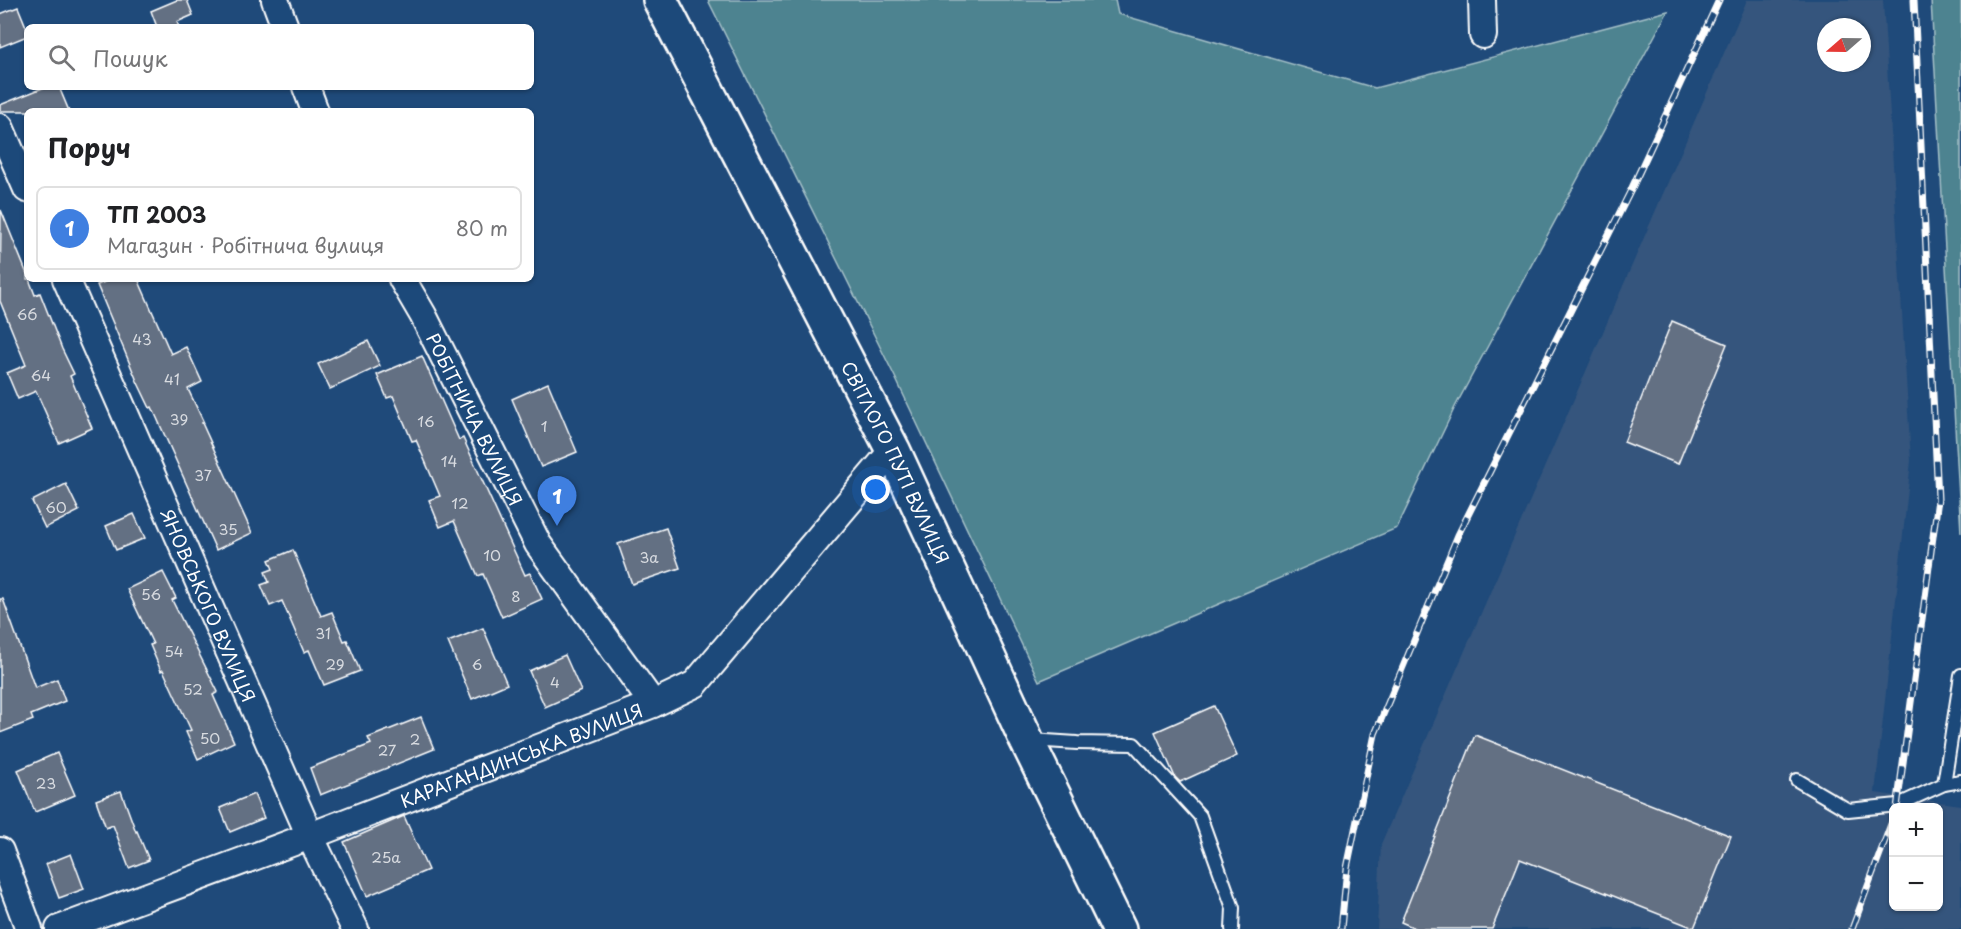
<!DOCTYPE html>
<html lang="uk">
<head>
<meta charset="utf-8">
<style>
	body { margin:0; font-family:"Playpen Sans",sans-serif; background:#f6f6f6; color:#202124 }
	.controls { position:absolute; right:18px; bottom:18px; display:grid; overflow:hidden; border-radius:9px; box-shadow:0 2px 4px #0004 }
	.controls button { width:54px; height:54px; display:grid; place-items:center; padding:0; border:0; border-bottom:2px solid #e0e0e0; background:#fff; color:#202124; font:30px sans-serif }
	.compass { position:absolute; left:1817px; top:18px; width:54px; height:54px; border-radius:50%; background:#fff; box-shadow:0 2px 4px #0004; rotate:250deg }
	.you { position:absolute; left:876px; top:490px; width:21px; height:21px; margin:-15px; border:4px solid #fff; border-radius:50%; background:#1a73e8; box-shadow:0 0 0 9px #1a73e833 }
	.badge { display:grid; place-items:center; width:39px; height:39px; border-radius:50%; background:#7c3aed; color:#fff; font-size:20px; font-weight:700 }
	.pin { position:absolute; translate:-50% -50px; filter:drop-shadow(0 2px 3px #0008) }
	.pin::after { content:''; position:absolute; top:32px; width:21px; height:18px; background:inherit; clip-path:polygon(0 0,100% 0,50% 100%) }
	.list { margin:0; padding:0; list-style:none }
	h2 { display:flex; justify-content:space-between; align-items:center; height:78px; margin:0; padding:0 24px; font-size:26px }
	h2 small { font-size:20px; font-weight:400; color:#757577 }
	.list li { display:grid; grid-template-columns:39px 1fr auto; gap:18px; align-items:center; box-sizing:border-box; height:84px; margin:0 12px 12px; padding:0 12px; border:2px solid #e0e0e0; border-radius:9px }
	.list b { display:block; font-size:22px; white-space:nowrap }
	.list p { margin:0; font-size:20px; white-space:nowrap; color:#757577 }
	.list em { font-size:20px; font-style:normal; color:#757577 }
	.icon { flex:none; width:33px; height:33px; fill:none; stroke:currentColor; stroke-width:2; stroke-linecap:round; stroke-linejoin:round }
	.map { position:relative; flex:none; width:1961px; height:929px; overflow:hidden }
	.search { position:absolute; background:#fff; box-shadow:0 2px 4px #0004; left:24px; top:24px; width:510px; height:66px; display:flex; align-items:center; gap:15px; box-sizing:border-box; padding:0 21px; border-radius:9px; color:#757577; font-size:22px }
	.panel { position:absolute; background:#fff; box-shadow:0 2px 4px #0004; left:24px; top:108px; width:510px; height:174px; border-radius:9px }
	.map>svg:first-child { display:block }
</style>
</head>
<body>
<div class="map">
<svg width="1961" height="929" viewBox="0 0 1961 929">
	<rect width="100%" height="100%" fill="#1f4a7a"/>
	<filter id="ink" filterUnits="userSpaceOnUse"><feTurbulence type="fractalNoise" baseFrequency=".0167" numOctaves="2"/><feDisplacementMap in="SourceGraphic" scale="12" xChannelSelector="R" yChannelSelector="G"/><feConvolveMatrix kernelMatrix="1 2 1 2 8 2 1 2 1" color-interpolation-filters="sRGB"/></filter>
	<g filter="url(#ink)">
		<path fill="#34557d" fill-rule="evenodd" d="M 1747,0 L 1883,0 L 1911,461 L 1875,793 L 1961,805 L 1961,929 L 1377,929 L 1381,844 ZM 1826,27 L 1862,27 L 1862,63 L 1826,63 ZM 1894,808 L 1938,808 L 1938,906 L 1894,906 Z"/>
		<g fill="#4e8390" stroke="#a6c1c8" stroke-width="1.5">
			<path d="M 708,0 L 1115,0 L 1118,14 L 1375,88 L 1668,11 L 1455,407 L 1397,528 L 1039,681 L 895,377 Z"/>
			<path d="M 1931,0 L 1961,0 L 1961,533 Z"/>
		</g>
		<g fill="#647083" stroke="#fff" stroke-width="1.5">
			<path d="M 177,0 L 187,0 L 193,15 L 177,22 L 179,27 L 157,27 L 151,11 Z"/>
			<path d="M 18,7 L 27,29 L 27,36 L 0,47 L 0,14 Z"/>
			<path d="M 45,87 L 59,87 L 69,111 L 0,111 L 0,105 Z"/>
			<path d="M 1,210 L 27,274 L 27,279 L 29,279 L 35,295 L 40,293 L 62,349 L 74,374 L 70,376 L 92,428 L 59,443 L 36,391 L 18,399 L 7,373 L 26,365 L 0,301 Z"/>
			<path d="M 112,279 L 138,279 L 171,354 L 186,347 L 202,382 L 188,389 L 204,423 L 202,423 L 252,533 L 216,550 L 152,407 L 150,408 L 137,381 L 97,285 Z"/>
			<path d="M 1672,321 L 1727,344 L 1678,464 L 1624,442 Z"/>
			<path d="M 368,341 L 380,366 L 330,389 L 318,364 Z"/>
			<path d="M 422,356 L 459,440 L 463,438 L 525,575 L 530,573 L 542,599 L 502,617 L 483,574 L 478,576 L 454,521 L 440,527 L 429,500 L 440,496 L 416,440 L 412,441 L 393,396 L 387,398 L 377,375 Z"/>
			<path d="M 548,383 L 577,452 L 541,467 L 512,399 Z"/>
			<path d="M 66,484 L 79,511 L 45,528 L 32,501 Z"/>
			<path d="M 134,514 L 145,538 L 116,550 L 106,526 Z"/>
			<path d="M 666,528 L 680,568 L 632,584 L 618,544 Z"/>
			<path d="M 293,550 L 321,616 L 332,612 L 344,641 L 347,640 L 360,671 L 324,685 L 309,650 L 304,652 L 282,601 L 270,606 L 261,585 L 269,582 L 265,572 L 273,569 L 269,560 Z"/>
			<path d="M 163,572 L 176,598 L 172,600 L 218,692 L 213,695 L 234,742 L 198,759 L 186,732 L 191,730 L 163,670 L 161,671 L 150,645 L 153,644 L 127,589 Z"/>
			<path d="M 0,599 L 3,599 L 35,688 L 57,679 L 65,701 L 31,715 L 33,720 L 0,733 Z"/>
			<path d="M 483,628 L 507,684 L 472,699 L 448,642 Z"/>
			<path d="M 565,655 L 581,691 L 545,707 L 529,671 Z"/>
			<path d="M 1214,706 L 1237,756 L 1180,782 L 1175,777 L 1155,732 Z"/>
			<path d="M 421,717 L 434,749 L 320,795 L 310,768 L 371,744 L 368,738 Z"/>
			<path d="M 1475,735 L 1731,836 L 1694,928 L 1520,859 L 1492,929 L 1417,929 L 1401,922 Z"/>
			<path d="M 57,753 L 75,795 L 35,812 L 18,770 Z"/>
			<path d="M 121,791 L 136,832 L 137,831 L 149,860 L 129,868 L 113,825 L 106,828 L 96,800 Z"/>
			<path d="M 254,794 L 264,818 L 230,832 L 220,808 Z"/>
			<path d="M 404,816 L 428,870 L 367,896 L 344,842 Z"/>
			<path d="M 71,854 L 84,889 L 59,898 L 46,864 Z"/>
		</g>
		<g fill="none" stroke-linecap="round" stroke-linejoin="round">
			<defs>
				<g id="lane">
					<path d="M 1031,740 L 1077,743 L 1134,744 L 1200,816 L 1233,908 L 1232,929"/>
					<path d="M 1797,780 L 1848,810 L 1898,805 L 1944,784 L 1961,781"/>
					<path d="M 1944,784 L 1961,675"/>
				</g>
				<g id="street">
					<path d="M 275,0 L 285,27"/>
					<path d="M 1482,0 L 1483,35"/>
					<path d="M 306,87 L 315,111"/>
					<path d="M 0,127 L 27,189"/>
					<path id="s1" d="M 66,279 L 310,836 L 355,929"/>
					<path id="s2" d="M 402,279 L 423,315 L 538,544 L 653,704"/>
					<path d="M 0,851 L 29,929"/>
					<path id="s3" d="M 59,929 L 310,836 L 653,704 L 695,684 L 893,450"/>
				</g>
				<g id="secondary">
					<path id="s4" d="M 660,0 L 893,450 L 1026,739 L 1119,929"/>
				</g>
			</defs>
			<use href="#lane" stroke="#fff" stroke-width="16"/>
			<use href="#street" stroke="#fff" stroke-width="30"/>
			<use href="#secondary" stroke="#fff" stroke-width="38"/>
			<use href="#lane" stroke="#1f4a7a" stroke-width="12"/>
			<use href="#street" stroke="#1f4a7a" stroke-width="26"/>
			<use href="#secondary" stroke="#1f4a7a" stroke-width="33"/>
			<defs>
				<g id="rail">
					<path d="M 1897,808 L 1938,499 L 1914,0"/>
					<path d="M 1341,929 L 1347,868 L 1375,734 L 1458,535 L 1631,190 L 1719,0"/>
					<path d="M 1852,929 L 1894,816"/>
				</g>
			</defs>
			<use href="#rail" stroke="#fff" stroke-width="7"/>
			<use href="#rail" stroke="#1f4a7a" stroke-width="4.5" stroke-dasharray="14" stroke-linecap="butt"/>
		</g>
	</g>
	<g text-anchor="middle" dominant-baseline="central" stroke-width="5" stroke-linejoin="round" paint-order="stroke">
		<g font-size="15" fill="#d8dbe0">
			<text x="27" y="313">66</text>
			<text x="142" y="338">43</text>
			<text x="41" y="374">64</text>
			<text x="172" y="378">41</text>
			<text x="179" y="418">39</text>
			<text x="426" y="420">16</text>
			<text x="544" y="425">1</text>
			<text x="449" y="460">14</text>
			<text x="203" y="474">37</text>
			<text x="460" y="502">12</text>
			<text x="56" y="506">60</text>
			<text x="228" y="528">35</text>
			<text x="492" y="554">10</text>
			<text x="649" y="556">3а</text>
			<text x="151" y="593">56</text>
			<text x="516" y="595">8</text>
			<text x="323" y="632">31</text>
			<text x="174" y="650">54</text>
			<text x="335" y="663">29</text>
			<text x="477" y="663">6</text>
			<text x="555" y="681">4</text>
			<text x="193" y="688">52</text>
			<text x="210" y="737">50</text>
			<text x="415" y="738">2</text>
			<text x="387" y="749">27</text>
			<text x="46" y="782">23</text>
			<text x="386" y="856">25а</text>
		</g>
		<g font-size="18" fill="#fff" stroke="#1f4a7a">
			<text stroke="none"><textPath href="#s2" startOffset="158">РОБІТНИЧА ВУЛИЦЯ</textPath></text>
			<text stroke="none"><textPath href="#s4" startOffset="519">СВІТЛОГО ПУТІ ВУЛИЦЯ</textPath></text>
			<text stroke="none"><textPath href="#s1" startOffset="356">ЯНОВСЬКОГО ВУЛИЦЯ</textPath></text>
			<text stroke="none"><textPath href="#s3" startOffset="494">КАРАГАНДИНСЬКА ВУЛИЦЯ</textPath></text>
		</g>
	</g>
</svg>
<div class="controls">
<button>+</button>
<button>−</button>
</div>
<svg class="compass" viewBox="-18 -18 36 36"><path d="M0-13l5 13h-10z" fill="#e53935"/><path d="M0 13l5-13h-10z" fill="#757577"/></svg>
<div class="you"></div>
<div class="pin badge" style="left:557px;top:526px;background:#3f7fe0">1</div>
<div class="search"><svg class="icon" aria-label="search" viewBox="0 0 24 24"><circle cx="10" cy="10" r="6"/><path d="M15 15l6 6"/></svg>Пошук</div>
<section class="panel">
<h2>Поруч<small></small></h2>
<ul class="list">
<li><span class="badge" style="background:#3f7fe0">1</span><div><b>ТП 2003</b><p>Магазин · Робітнича вулиця</p></div><em>80 m</em></li>
</ul>
</section>
</div>
</body>
</html>
